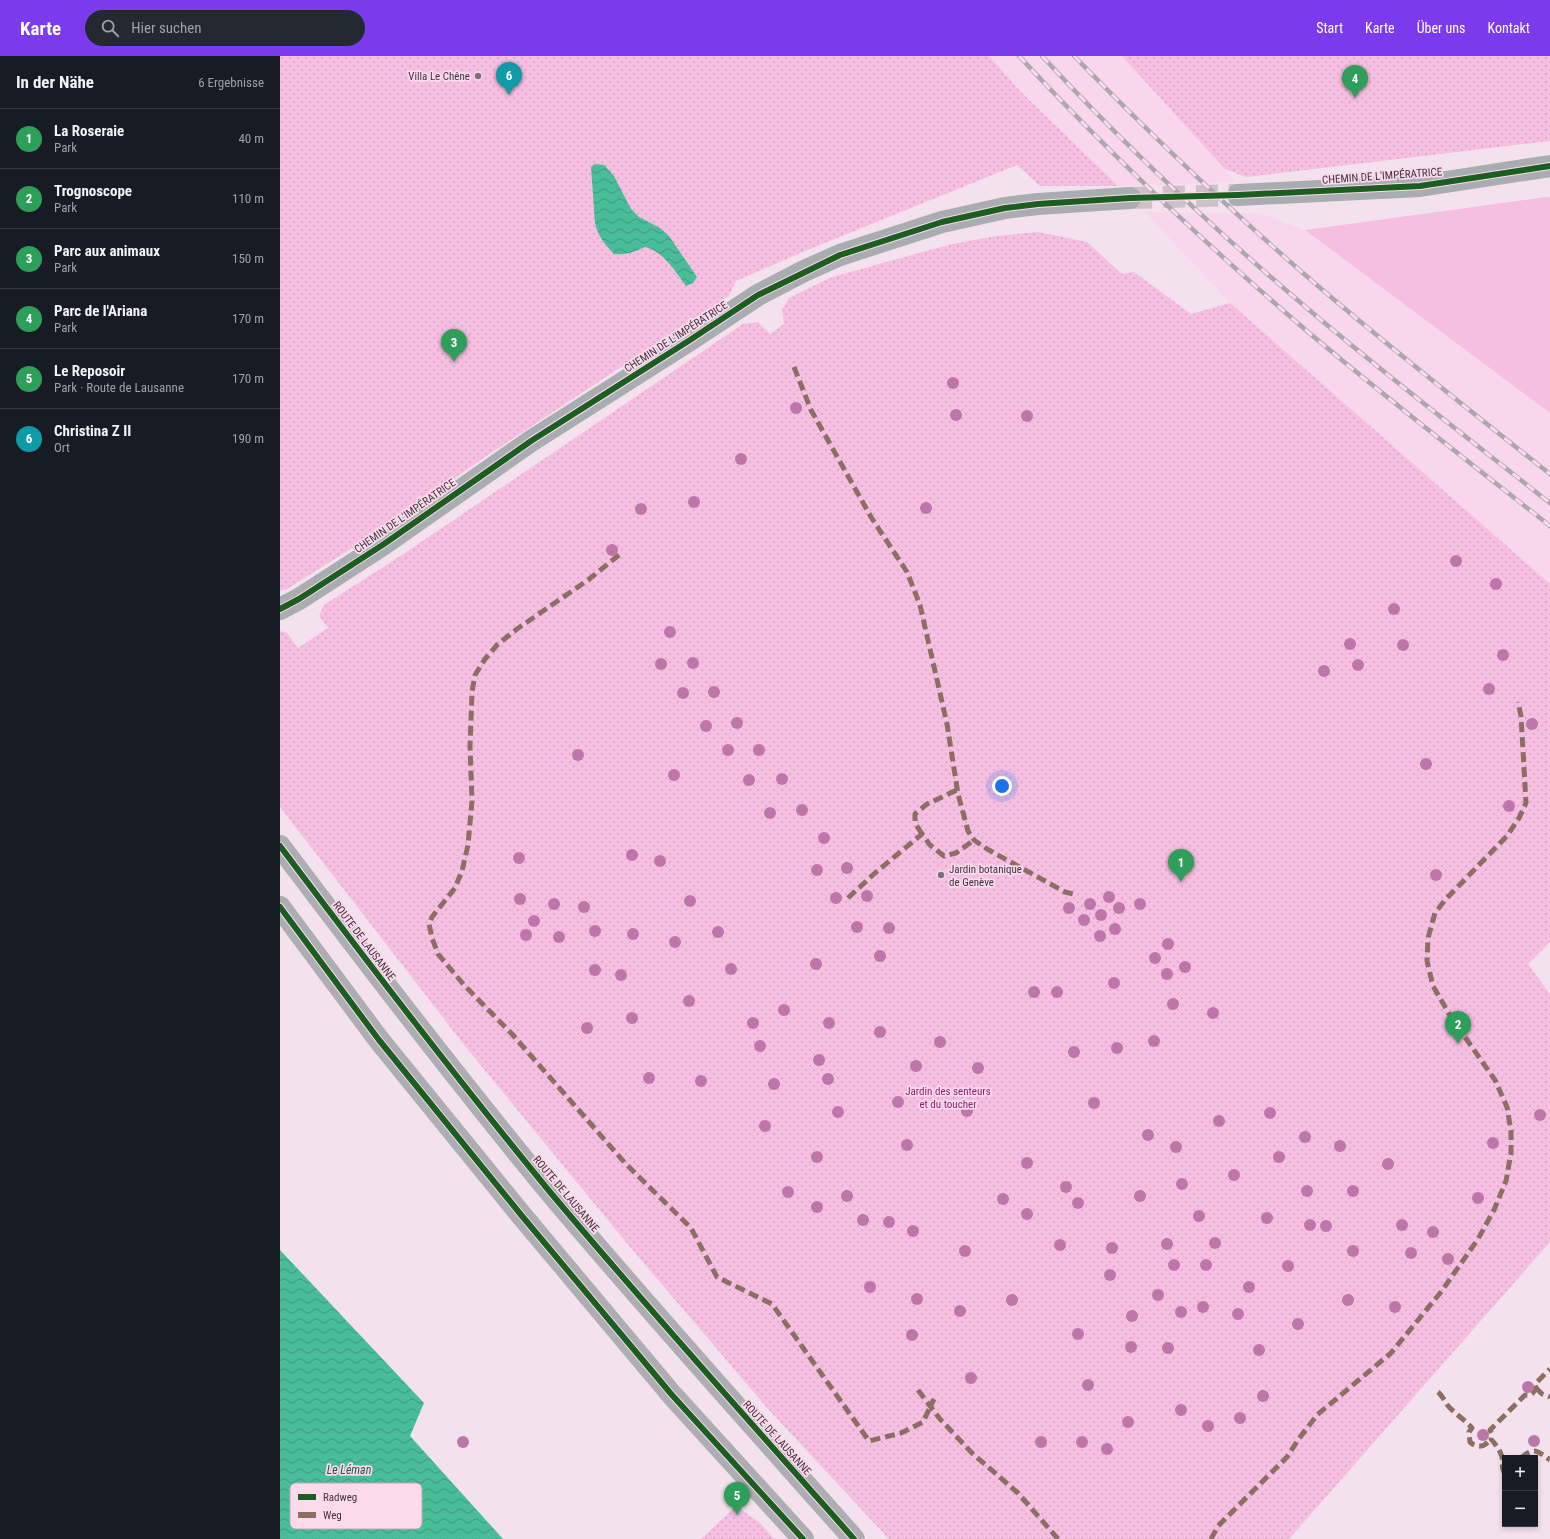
<!DOCTYPE html>
<html lang="de">
<head>
<meta charset="utf-8">
<style>
	body { margin:0; font-family:"Roboto Condensed",sans-serif; background:#242831; color:#f1f3f6 }
	.controls { position:absolute; right:12px; bottom:12px; display:grid; overflow:hidden; border-radius:0px; box-shadow:0 2px 6px #0003 }
	.controls button { width:36px; height:36px; display:grid; place-items:center; padding:0; border:0; border-bottom:1px solid #363941; background:#171b24; color:#f1f3f6; font:20px sans-serif }
	.you { position:absolute; left:722px; top:730px; width:14px; height:14px; margin:-10px; border:3px solid #fff; border-radius:50%; background:#1a73e8; box-shadow:0 0 0 6px #1a73e833 }
	.badge { display:grid; place-items:center; width:26px; height:26px; border-radius:50%; background:#7c3aed; color:#fff; font-size:13px; font-weight:700 }
	.pin { position:absolute; translate:-50% -33px; filter:drop-shadow(0 1px 2px #0008) }
	.pin::after { content:''; position:absolute; top:21px; width:14px; height:12px; background:inherit; clip-path:polygon(0 0,100% 0,50% 100%) }
	.list { margin:0; padding:0; list-style:none }
	h2 { display:flex; justify-content:space-between; align-items:center; height:52px; margin:0; padding:0 16px; font-size:17px }
	h2 small { font-size:13px; font-weight:400; color:#9ea1a6 }
	.list li { display:grid; grid-template-columns:26px 1fr auto; gap:12px; align-items:center; box-sizing:border-box; height:60px; padding:0 16px; border-top:1px solid #363941 }
	.list b { display:block; font-size:15px; white-space:nowrap }
	.list p { margin:0; font-size:13px; white-space:nowrap; color:#9ea1a6 }
	.list em { font-size:13px; font-style:normal; color:#9ea1a6 }
	.icon { flex:none; width:22px; height:22px; fill:none; stroke:currentColor; stroke-width:2; stroke-linecap:round; stroke-linejoin:round }
	.map { position:relative; flex:none; width:1270px; height:1483px; overflow:hidden }
	header { display:flex; align-items:center; gap:24px; box-sizing:border-box; height:56px; padding:0 20px; background:#7c3aed; color:#fff }
	header strong { font-size:19px }
	nav { display:flex; gap:22px; margin-inline-start:auto; font-size:14px }
	.search { width:280px; height:36px; background:#242831; display:flex; align-items:center; gap:10px; box-sizing:border-box; padding:0 14px; border-radius:22px; color:#9ea1a6; font-size:15px }
	main { display:flex }
	aside { flex:1; background:#171b24 }
	.map>svg:first-child { display:block }
</style>
</head>
<body>
<header>
<strong>Karte</strong>
<div class="search"><svg class="icon" aria-label="search" viewBox="0 0 24 24"><circle cx="10" cy="10" r="6"/><path d="M15 15l6 6"/></svg>Hier suchen</div>
<nav><a>Start</a><a>Karte</a><a>Über uns</a><a>Kontakt</a></nav>
</header>
<main>
<aside>
<h2>In der Nähe<small>6 Ergebnisse</small></h2>
<ul class="list">
<li><span class="badge" style="background:#2e9e5b">1</span><div><b>La Roseraie</b><p>Park</p></div><em>40 m</em></li>
<li><span class="badge" style="background:#2e9e5b">2</span><div><b>Trognoscope</b><p>Park</p></div><em>110 m</em></li>
<li><span class="badge" style="background:#2e9e5b">3</span><div><b>Parc aux animaux</b><p>Park</p></div><em>150 m</em></li>
<li><span class="badge" style="background:#2e9e5b">4</span><div><b>Parc de l'Ariana</b><p>Park</p></div><em>170 m</em></li>
<li><span class="badge" style="background:#2e9e5b">5</span><div><b>Le Reposoir</b><p>Park · Route de Lausanne</p></div><em>170 m</em></li>
<li><span class="badge" style="background:#0f9aa8">6</span><div><b>Christina Z II</b><p>Ort</p></div><em>190 m</em></li>
</ul>
</aside>
<div class="map">
<svg width="1270" height="1483" viewBox="0 0 1270 1483">
	<defs>
		<pattern id="park-dots" width="8" height="8" patternUnits="userSpaceOnUse"><rect width="8" height="8" fill="#f6bfe1"/><path d="M2 2h.1M6 6h.1" fill="none" stroke="#d4a5c2" stroke-width="1.8" stroke-linecap="round"/></pattern>
		<pattern id="water-waves" width="16" height="10" patternUnits="userSpaceOnUse"><rect width="16" height="10" fill="#49bc98"/><path d="M0 5q4-4 8 0t8 0" fill="none" stroke="#3e997d"/></pattern>
	</defs>
	<rect width="100%" height="100%" fill="#f3e2ed"/>
	<g fill="#f8d6eb">
		<path d="M 709,0 L 842,0 L 945,113 L 955,126 L 838,130 L 741,36 Z"/>
		<path d="M 865,156 L 982,158 L 1025,174 L 1270,357 L 1270,528 L 950,247 Z"/>
	</g>
	<path fill="#f6bfe1" d="M 1270,141 L 1270,357 L 1025,174 L 1266,141 Z"/>
	<g fill="url(#park-dots)">
		<path d="M 0,0 L 709,0 L 741,36 L 838,130 L 760,130 L 737,109 L 525,195 L 456,225 L 449,240 L 424,256 L 199,405 L 104,472 L 7,533 L 0,535 Z"/>
		<path d="M 842,0 L 1270,0 L 1270,85 L 966,121 L 945,113 Z"/>
		<path d="M 758,176 L 807,186 L 842,218 L 854,216 L 911,258 L 950,247 L 1270,528 L 1270,886 L 1248,908 L 1270,938 L 1270,1186 L 1009,1483 L 609,1483 L 488,1353 L 350,1191 L 185,990 L 0,751 L 0,575 L 7,577 L 18,592 L 48,572 L 39,560 L 44,549 L 122,499 L 463,268 L 478,266 L 490,278 L 504,268 L 502,254 L 509,242 L 552,221 L 672,188 L 716,180 Z"/>
		<path d="M 456,1450 L 480,1467 L 494,1483 L 421,1483 Z"/>
	</g>
	<g fill="url(#water-waves)">
		<path d="M 315,108 L 324,109 L 334,120 L 351,153 L 359,161 L 380,172 L 389,180 L 417,221 L 413,227 L 406,230 C 395,215 384,196 365,191 C 354,196 347,199 334,198 C 325,188 318,181 315,167 L 311,111 Z"/>
		<path d="M 0,1194 L 144,1347 L 130,1380 L 223,1483 L 0,1483 Z"/>
	</g>
	<g fill="none" stroke-linecap="round" stroke-linejoin="round">
		<path stroke="#cfbfc9" stroke-width="22" stroke-dasharray="22 11" stroke-linecap="butt" d="M 850,142 L 958,139"/>
		<g stroke="#a9acb0" stroke-width="22">
			<path d="M 958,139 L 1140,130 L 1270,110"/>
			<path d="M 0,553 L 19,543 L 104,488 L 251,385 L 410,284 L 478,239 L 524,215 L 560,199 L 662,166 L 725,152 L 758,148 L 850,142"/>
		</g>
		<g stroke="#aeadb4" stroke-width="22">
			<path d="M 0,790 C 88,907 177,1023 270,1136 C 369,1254 472,1368 574,1483"/>
			<path d="M 0,851 L 99,984 L 242,1160 L 392,1339 L 523,1483"/>
		</g>
		<defs>
			<g id="rail">
				<path d="M 739,0 C 825,93 918,181 1014,264 C 1097,335 1184,402 1270,470"/>
				<path d="M 762,0 C 845,90 935,174 1028,253 C 1107,320 1189,383 1270,447"/>
				<path d="M 794,0 C 874,82 957,161 1045,236 C 1118,298 1194,358 1270,418"/>
			</g>
		</defs>
		<use href="#rail" stroke="#aba7ac" stroke-width="4.5"/>
		<use href="#rail" stroke="#fbdaee" stroke-width="3" stroke-dasharray="9" stroke-linecap="butt"/>
		<g stroke="#8d6e63" stroke-width="5" stroke-dasharray="10 5" stroke-linecap="butt">
			<path d="M 514,311 L 531,354 L 591,461 L 627,516 L 640,549 L 667,668 L 678,738 L 688,775 L 694,784 L 707,793 L 785,836 L 797,839"/>
			<path d="M 339,499 L 308,524 L 237,573 L 217,589 L 205,603 L 195,619 L 192,636 L 190,690 L 192,745 L 188,789 L 182,815 L 175,832 L 152,861 L 149,868 L 152,882 L 158,898 L 184,929 L 232,978 L 345,1107 L 411,1172 L 437,1221 L 492,1248 L 589,1385 L 621,1377 L 643,1366 L 654,1343"/>
			<path d="M 642,778 L 635,767 L 635,758 L 647,748 L 677,734"/>
			<path d="M 568,842 L 595,817 L 642,778 L 650,789 L 664,800 L 676,797 L 694,784"/>
			<path d="M 1256,1332 L 1262,1338 L 1270,1341"/>
			<path d="M 638,1334 L 660,1363 L 692,1397 L 738,1437 L 778,1483"/>
			<path d="M 1158,1336 C 1163,1340 1165,1347 1170,1352 C 1177,1359 1185,1364 1192,1372 L 1189,1376 L 1190,1386 C 1198,1393 1204,1391 1211,1383"/>
			<path d="M 1241,1402 C 1255,1390 1257,1395 1270,1404"/>
			<path d="M 1225,1418 C 1221,1412 1223,1408 1222,1401 C 1220,1394 1216,1389 1211,1383 L 1212,1378 L 1210,1374 L 1245,1339 C 1251,1340 1253,1338 1256,1332 L 1255,1328 L 1270,1313"/>
			<path d="M 931,1483 L 938,1470 L 1007,1401 L 1018,1384 L 1037,1359 L 1111,1297 L 1161,1236 L 1198,1183 L 1214,1154 L 1226,1125 L 1231,1097 L 1231,1075 L 1227,1051 L 1215,1024 L 1171,961 L 1153,930 L 1147,905 L 1148,882 L 1155,857 L 1165,844 L 1227,780 L 1239,762 L 1246,747 L 1241,660 L 1238,646"/>
		</g>
		<defs>
			<g id="cycleway">
				<path d="M 0,553 L 19,543 L 104,488 L 251,385 L 410,284 L 478,239 L 560,199 L 662,166 L 725,152 L 758,148 L 850,142 L 958,139 L 1140,130 L 1270,110"/>
				<path d="M 0,790 C 88,907 177,1023 270,1136 C 369,1254 472,1368 574,1483"/>
				<path d="M 0,851 L 99,984 L 242,1160 L 392,1339 L 523,1483"/>
			</g>
		</defs>
		<use href="#cycleway" stroke="#fbdaee" stroke-width="8"/>
		<use href="#cycleway" stroke="#1b5e20" stroke-width="6"/>
	</g>
	<g fill="#be76aa">
		<circle cx="673" cy="327" r="6"/>
		<circle cx="516" cy="352" r="6"/>
		<circle cx="676" cy="359" r="6"/>
		<circle cx="747" cy="360" r="6"/>
		<circle cx="461" cy="403" r="6"/>
		<circle cx="414" cy="446" r="6"/>
		<circle cx="646" cy="452" r="6"/>
		<circle cx="361" cy="453" r="6"/>
		<circle cx="332" cy="494" r="6"/>
		<circle cx="1176" cy="505" r="6"/>
		<circle cx="1216" cy="528" r="6"/>
		<circle cx="1114" cy="553" r="6"/>
		<circle cx="390" cy="576" r="6"/>
		<circle cx="1070" cy="588" r="6"/>
		<circle cx="1123" cy="589" r="6"/>
		<circle cx="1223" cy="599" r="6"/>
		<circle cx="413" cy="607" r="6"/>
		<circle cx="381" cy="608" r="6"/>
		<circle cx="1078" cy="609" r="6"/>
		<circle cx="1044" cy="615" r="6"/>
		<circle cx="1209" cy="633" r="6"/>
		<circle cx="434" cy="636" r="6"/>
		<circle cx="403" cy="637" r="6"/>
		<circle cx="457" cy="667" r="6"/>
		<circle cx="1252" cy="668" r="6"/>
		<circle cx="426" cy="670" r="6"/>
		<circle cx="448" cy="694" r="6"/>
		<circle cx="479" cy="694" r="6"/>
		<circle cx="298" cy="699" r="6"/>
		<circle cx="1146" cy="708" r="6"/>
		<circle cx="394" cy="719" r="6"/>
		<circle cx="502" cy="723" r="6"/>
		<circle cx="469" cy="724" r="6"/>
		<circle cx="1229" cy="750" r="6"/>
		<circle cx="522" cy="754" r="6"/>
		<circle cx="490" cy="757" r="6"/>
		<circle cx="544" cy="782" r="6"/>
		<circle cx="352" cy="799" r="6"/>
		<circle cx="239" cy="802" r="6"/>
		<circle cx="380" cy="805" r="6"/>
		<circle cx="567" cy="812" r="6"/>
		<circle cx="537" cy="814" r="6"/>
		<circle cx="1156" cy="819" r="6"/>
		<circle cx="587" cy="840" r="6"/>
		<circle cx="829" cy="841" r="6"/>
		<circle cx="556" cy="842" r="6"/>
		<circle cx="240" cy="843" r="6"/>
		<circle cx="410" cy="845" r="6"/>
		<circle cx="274" cy="848" r="6"/>
		<circle cx="810" cy="848" r="6"/>
		<circle cx="860" cy="848" r="6"/>
		<circle cx="304" cy="851" r="6"/>
		<circle cx="789" cy="852" r="6"/>
		<circle cx="839" cy="852" r="6"/>
		<circle cx="821" cy="859" r="6"/>
		<circle cx="804" cy="864" r="6"/>
		<circle cx="254" cy="865" r="6"/>
		<circle cx="577" cy="871" r="6"/>
		<circle cx="609" cy="872" r="6"/>
		<circle cx="835" cy="873" r="6"/>
		<circle cx="315" cy="875" r="6"/>
		<circle cx="438" cy="876" r="6"/>
		<circle cx="353" cy="878" r="6"/>
		<circle cx="246" cy="879" r="6"/>
		<circle cx="820" cy="880" r="6"/>
		<circle cx="279" cy="881" r="6"/>
		<circle cx="395" cy="886" r="6"/>
		<circle cx="888" cy="888" r="6"/>
		<circle cx="600" cy="900" r="6"/>
		<circle cx="875" cy="902" r="6"/>
		<circle cx="536" cy="908" r="6"/>
		<circle cx="905" cy="911" r="6"/>
		<circle cx="451" cy="913" r="6"/>
		<circle cx="315" cy="914" r="6"/>
		<circle cx="887" cy="918" r="6"/>
		<circle cx="341" cy="919" r="6"/>
		<circle cx="834" cy="927" r="6"/>
		<circle cx="754" cy="936" r="6"/>
		<circle cx="777" cy="936" r="6"/>
		<circle cx="409" cy="945" r="6"/>
		<circle cx="893" cy="948" r="6"/>
		<circle cx="504" cy="954" r="6"/>
		<circle cx="933" cy="957" r="6"/>
		<circle cx="352" cy="962" r="6"/>
		<circle cx="473" cy="967" r="6"/>
		<circle cx="549" cy="967" r="6"/>
		<circle cx="307" cy="972" r="6"/>
		<circle cx="600" cy="976" r="6"/>
		<circle cx="874" cy="985" r="6"/>
		<circle cx="660" cy="986" r="6"/>
		<circle cx="480" cy="990" r="6"/>
		<circle cx="837" cy="992" r="6"/>
		<circle cx="794" cy="996" r="6"/>
		<circle cx="539" cy="1004" r="6"/>
		<circle cx="636" cy="1010" r="6"/>
		<circle cx="698" cy="1012" r="6"/>
		<circle cx="369" cy="1022" r="6"/>
		<circle cx="548" cy="1023" r="6"/>
		<circle cx="421" cy="1025" r="6"/>
		<circle cx="494" cy="1028" r="6"/>
		<circle cx="618" cy="1046" r="6"/>
		<circle cx="814" cy="1047" r="6"/>
		<circle cx="687" cy="1055" r="6"/>
		<circle cx="558" cy="1056" r="6"/>
		<circle cx="990" cy="1057" r="6"/>
		<circle cx="1260" cy="1059" r="6"/>
		<circle cx="939" cy="1065" r="6"/>
		<circle cx="485" cy="1070" r="6"/>
		<circle cx="868" cy="1079" r="6"/>
		<circle cx="1025" cy="1081" r="6"/>
		<circle cx="1213" cy="1087" r="6"/>
		<circle cx="627" cy="1089" r="6"/>
		<circle cx="1060" cy="1090" r="6"/>
		<circle cx="896" cy="1091" r="6"/>
		<circle cx="537" cy="1101" r="6"/>
		<circle cx="999" cy="1101" r="6"/>
		<circle cx="747" cy="1107" r="6"/>
		<circle cx="1108" cy="1108" r="6"/>
		<circle cx="954" cy="1119" r="6"/>
		<circle cx="902" cy="1128" r="6"/>
		<circle cx="786" cy="1131" r="6"/>
		<circle cx="1027" cy="1135" r="6"/>
		<circle cx="1073" cy="1135" r="6"/>
		<circle cx="508" cy="1136" r="6"/>
		<circle cx="567" cy="1140" r="6"/>
		<circle cx="860" cy="1140" r="6"/>
		<circle cx="1198" cy="1142" r="6"/>
		<circle cx="723" cy="1143" r="6"/>
		<circle cx="798" cy="1147" r="6"/>
		<circle cx="537" cy="1151" r="6"/>
		<circle cx="747" cy="1158" r="6"/>
		<circle cx="919" cy="1160" r="6"/>
		<circle cx="987" cy="1162" r="6"/>
		<circle cx="583" cy="1164" r="6"/>
		<circle cx="609" cy="1166" r="6"/>
		<circle cx="1030" cy="1169" r="6"/>
		<circle cx="1122" cy="1169" r="6"/>
		<circle cx="1046" cy="1170" r="6"/>
		<circle cx="633" cy="1175" r="6"/>
		<circle cx="1153" cy="1176" r="6"/>
		<circle cx="935" cy="1187" r="6"/>
		<circle cx="887" cy="1188" r="6"/>
		<circle cx="780" cy="1189" r="6"/>
		<circle cx="832" cy="1192" r="6"/>
		<circle cx="685" cy="1195" r="6"/>
		<circle cx="1073" cy="1195" r="6"/>
		<circle cx="1131" cy="1197" r="6"/>
		<circle cx="1168" cy="1203" r="6"/>
		<circle cx="894" cy="1209" r="6"/>
		<circle cx="926" cy="1209" r="6"/>
		<circle cx="1008" cy="1210" r="6"/>
		<circle cx="830" cy="1219" r="6"/>
		<circle cx="590" cy="1231" r="6"/>
		<circle cx="969" cy="1231" r="6"/>
		<circle cx="878" cy="1239" r="6"/>
		<circle cx="637" cy="1243" r="6"/>
		<circle cx="732" cy="1244" r="6"/>
		<circle cx="1068" cy="1244" r="6"/>
		<circle cx="923" cy="1251" r="6"/>
		<circle cx="1115" cy="1251" r="6"/>
		<circle cx="680" cy="1255" r="6"/>
		<circle cx="901" cy="1256" r="6"/>
		<circle cx="958" cy="1258" r="6"/>
		<circle cx="852" cy="1260" r="6"/>
		<circle cx="1018" cy="1268" r="6"/>
		<circle cx="798" cy="1278" r="6"/>
		<circle cx="632" cy="1279" r="6"/>
		<circle cx="851" cy="1291" r="6"/>
		<circle cx="888" cy="1292" r="6"/>
		<circle cx="979" cy="1294" r="6"/>
		<circle cx="691" cy="1322" r="6"/>
		<circle cx="808" cy="1329" r="6"/>
		<circle cx="1248" cy="1331" r="6"/>
		<circle cx="983" cy="1340" r="6"/>
		<circle cx="901" cy="1354" r="6"/>
		<circle cx="960" cy="1362" r="6"/>
		<circle cx="848" cy="1366" r="6"/>
		<circle cx="928" cy="1370" r="6"/>
		<circle cx="1203" cy="1379" r="6"/>
		<circle cx="1254" cy="1385" r="6"/>
		<circle cx="183" cy="1386" r="6"/>
		<circle cx="761" cy="1386" r="6"/>
		<circle cx="802" cy="1386" r="6"/>
		<circle cx="827" cy="1393" r="6"/>
	</g>
	<g fill="#7f7079" stroke="#fbdaee" stroke-width="1.5">
		<circle cx="198" cy="20" r="4"/>
		<circle cx="661" cy="819" r="4"/>
	</g>
	<g text-anchor="middle" dominant-baseline="central" stroke-width="3.5" stroke-linejoin="round" paint-order="stroke">
		<g font-size="11" fill="#41323b" stroke="#fbdaee" text-anchor="end">
			<text x="190" y="20">Villa Le Chêne</text>
			<text x="669" y="813" text-anchor="start">Jardin botanique<tspan x="669" dy="13">de Genève</tspan></text>
		</g>
		<g font-size="11" fill="#41323b" stroke="#fbdaee">
			<text transform="translate(1102 120) rotate(-4)">CHEMIN DE L'IMPÉRATRICE</text>
			<text transform="translate(396 281) rotate(-33)">CHEMIN DE L'IMPÉRATRICE</text>
			<text transform="translate(125 460) rotate(-35)">CHEMIN DE L'IMPÉRATRICE</text>
			<text transform="translate(84 885) rotate(53)">ROUTE DE LAUSANNE</text>
			<text transform="translate(286 1138) rotate(50)">ROUTE DE LAUSANNE</text>
			<text transform="translate(497 1382) rotate(48)">ROUTE DE LAUSANNE</text>
		</g>
		<g font-size="11" fill="#931e73" stroke="#fbdaee">
			<text x="668" y="1035">Jardin des senteurs<tspan x="668" dy="13">et du toucher</tspan></text>
		</g>
		<g font-size="12" font-style="italic" fill="#20553d" stroke="#fbdaee">
			<text x="69" y="1414">Le Léman</text>
		</g>
	</g>
	<rect x="10" y="1427" width="132" height="46" rx="6" fill="#fbdaee" stroke="#c3a8b8" stroke-width="1"/>
	<rect x="18" y="1438" width="18" height="6" fill="#1b5e20"/>
	<rect x="18" y="1456" width="18" height="6" fill="#8d6e63"/>
	<g font-size="11" fill="#41323b">
		<text x="43" y="1445">Radweg</text>
		<text x="43" y="1463">Weg</text>
	</g>
</svg>
<div class="controls">
<button>+</button>
<button>−</button>
</div>
<div class="you"></div>
<div class="pin badge" style="left:901px;top:826px;background:#2e9e5b">1</div>
<div class="pin badge" style="left:1178px;top:988px;background:#2e9e5b">2</div>
<div class="pin badge" style="left:174px;top:306px;background:#2e9e5b">3</div>
<div class="pin badge" style="left:1075px;top:42px;background:#2e9e5b">4</div>
<div class="pin badge" style="left:457px;top:1459px;background:#2e9e5b">5</div>
<div class="pin badge" style="left:229px;top:39px;background:#0f9aa8">6</div>
</div>
</main>
</body>
</html>
